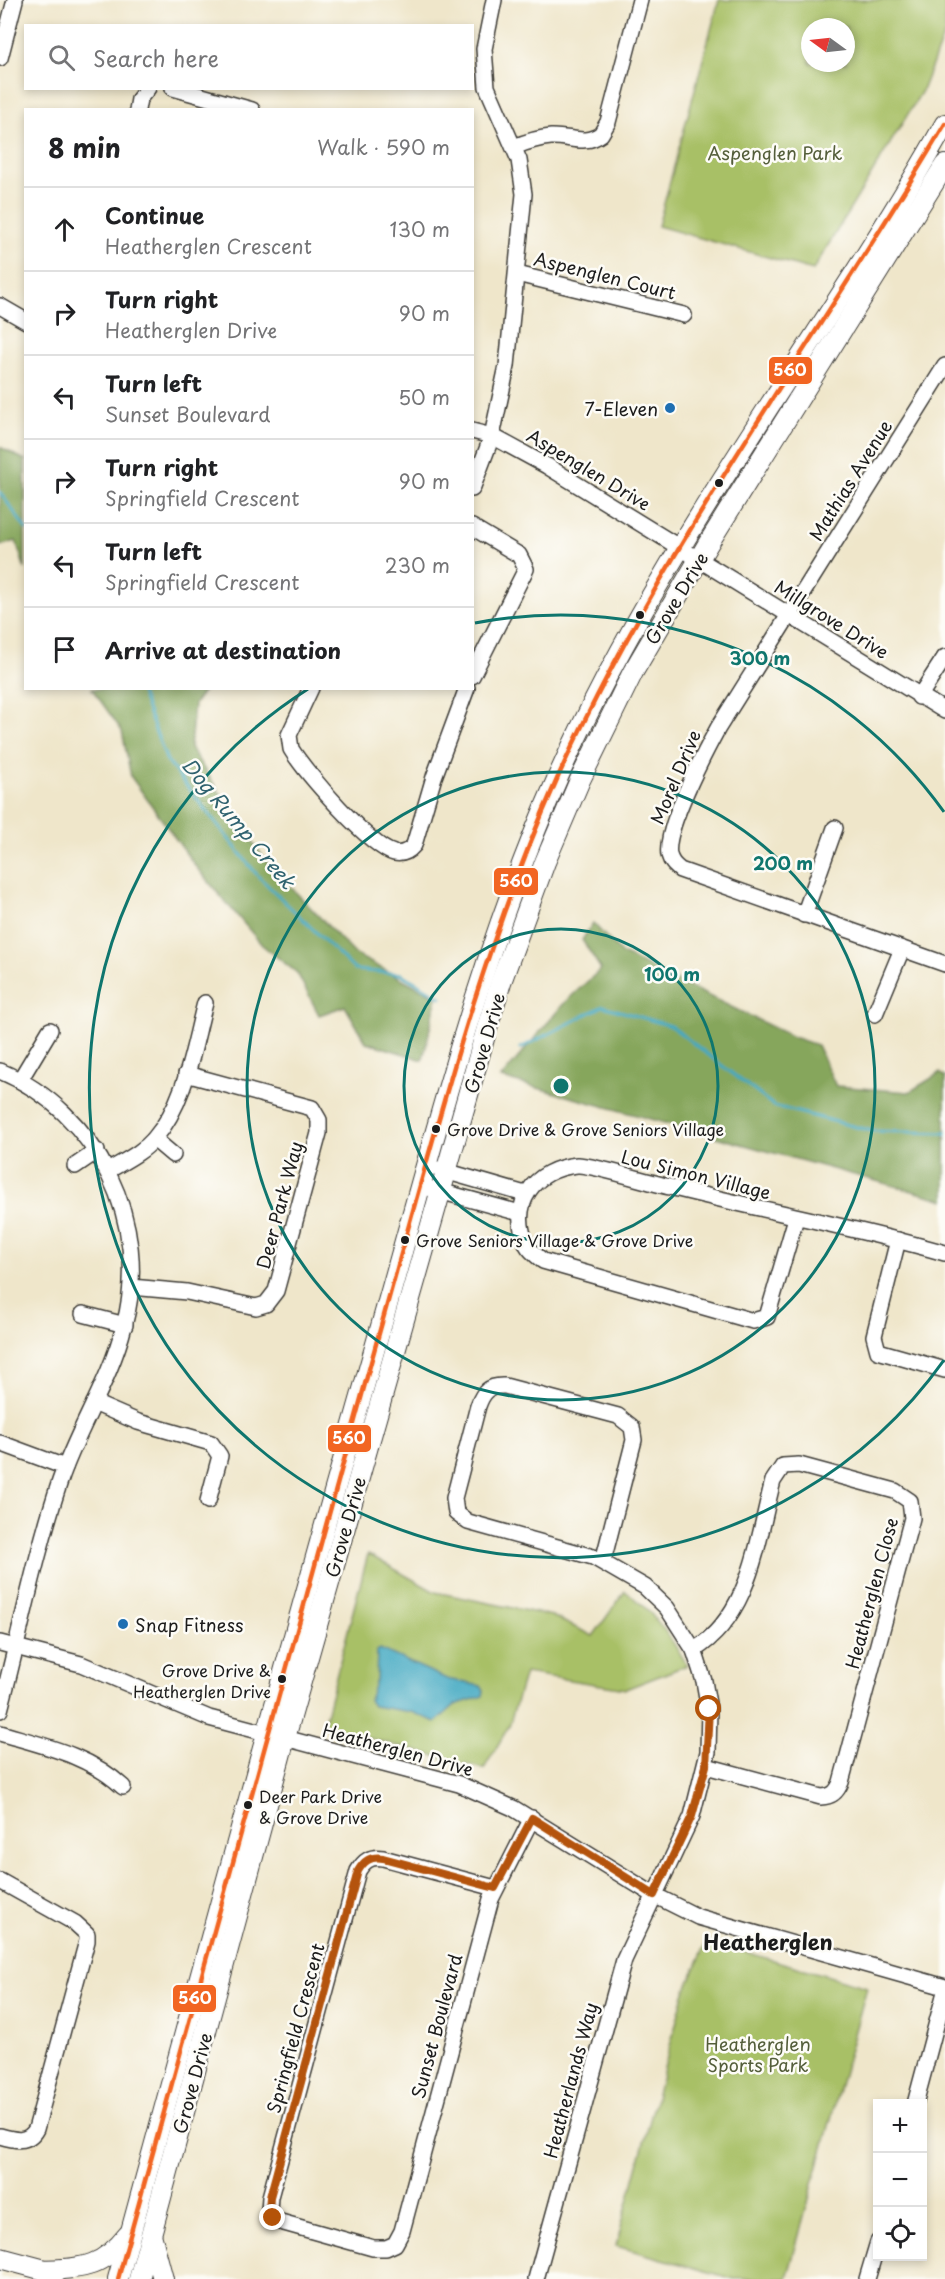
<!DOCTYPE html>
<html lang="en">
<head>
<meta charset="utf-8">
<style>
	body { margin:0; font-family:"Playpen Sans",sans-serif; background:#f2f2f2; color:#202124 }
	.controls { position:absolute; right:18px; bottom:18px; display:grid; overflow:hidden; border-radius:0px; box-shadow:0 3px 9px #0003 }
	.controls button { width:54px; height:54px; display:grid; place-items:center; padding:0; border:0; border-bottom:2px solid #e0e0e0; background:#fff; color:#202124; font:30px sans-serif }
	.compass { position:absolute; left:801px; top:18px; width:54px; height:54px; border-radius:50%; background:#fff; box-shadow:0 3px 9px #0003; rotate:285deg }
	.stop { position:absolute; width:18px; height:18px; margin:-14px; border:4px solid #b45309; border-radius:50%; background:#fff }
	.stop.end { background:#b45309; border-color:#fff; box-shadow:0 2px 6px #0008 }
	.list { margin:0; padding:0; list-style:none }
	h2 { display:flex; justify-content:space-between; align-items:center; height:78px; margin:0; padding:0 24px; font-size:26px }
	h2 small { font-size:20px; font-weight:400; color:#757577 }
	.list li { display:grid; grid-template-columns:39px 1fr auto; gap:18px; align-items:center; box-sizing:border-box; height:84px; padding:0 24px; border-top:2px solid #e0e0e0 }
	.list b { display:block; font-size:22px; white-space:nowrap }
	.list p { margin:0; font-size:20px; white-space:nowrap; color:#757577 }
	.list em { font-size:20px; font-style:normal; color:#757577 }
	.icon { flex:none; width:33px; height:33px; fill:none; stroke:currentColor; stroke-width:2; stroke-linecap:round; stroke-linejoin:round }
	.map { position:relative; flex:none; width:945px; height:2279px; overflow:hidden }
	.search { position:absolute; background:#fff; box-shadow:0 3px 9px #0003; left:24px; top:24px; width:450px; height:66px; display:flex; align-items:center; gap:15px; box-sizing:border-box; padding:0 21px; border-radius:0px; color:#757577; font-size:22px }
	.panel { position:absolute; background:#fff; box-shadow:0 3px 9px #0003; left:24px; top:108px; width:450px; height:582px; border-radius:0px }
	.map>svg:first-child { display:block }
</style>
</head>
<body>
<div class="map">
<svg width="945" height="2279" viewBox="0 0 945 2279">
	<rect width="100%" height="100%" fill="#fdfcf7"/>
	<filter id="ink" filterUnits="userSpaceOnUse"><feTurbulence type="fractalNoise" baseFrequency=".0167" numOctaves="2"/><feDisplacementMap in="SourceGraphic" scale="12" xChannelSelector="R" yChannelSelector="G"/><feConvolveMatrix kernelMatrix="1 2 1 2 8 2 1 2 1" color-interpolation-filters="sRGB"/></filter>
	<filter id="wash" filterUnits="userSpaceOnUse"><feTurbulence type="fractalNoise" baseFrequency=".008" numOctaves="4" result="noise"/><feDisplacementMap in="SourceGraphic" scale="24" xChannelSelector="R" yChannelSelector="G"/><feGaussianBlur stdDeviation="1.35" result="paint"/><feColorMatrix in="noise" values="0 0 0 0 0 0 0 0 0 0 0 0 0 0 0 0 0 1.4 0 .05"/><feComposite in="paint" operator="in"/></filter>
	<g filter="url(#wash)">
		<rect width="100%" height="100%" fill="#efe6ca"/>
		<g fill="#a8c066" stroke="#626e41" stroke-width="1.5" fill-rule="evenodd">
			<path d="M 719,0 L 945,0 L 945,32 L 922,91 L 813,270 L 658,226 ZM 810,27 L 846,27 L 846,63 L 810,63 Z"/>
			<path d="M 368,1554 L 435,1592 L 552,1616 L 593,1636 L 625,1591 C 653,1611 670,1636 687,1665 L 626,1689 L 525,1673 L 509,1726 L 484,1769 L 323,1726 Z"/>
			<path d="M 707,1941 L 867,1987 L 787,2279 L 734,2279 L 616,2246 L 684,1994 Z"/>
		</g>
		<g fill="#86a65b" stroke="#51613c" stroke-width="1.5">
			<path d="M 0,447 L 25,460 L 25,569 L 16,541 L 0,546 Z"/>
			<path d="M 92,689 L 205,689 L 194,704 L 190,748 L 265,860 L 356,955 L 437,997 L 423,1060 L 366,1042 L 345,1006 L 319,1015 L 297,973 L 262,945 L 196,867 L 131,777 L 122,731 Z"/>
			<path d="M 593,923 L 622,954 L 793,1037 L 817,1045 L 836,1086 L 909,1092 L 940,1073 L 945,1077 L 945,1200 L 501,1078 L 565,1002 L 601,969 L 582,940 Z"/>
		</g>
		<path fill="#42a9c2" stroke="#2f626f" stroke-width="1.5" d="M 380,1649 L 447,1679 L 481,1686 L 484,1691 L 483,1696 L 455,1705 L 436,1722 L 411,1712 L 373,1706 L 369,1700 L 376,1680 L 377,1651 Z"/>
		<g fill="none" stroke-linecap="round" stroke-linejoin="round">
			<g stroke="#42a9c2" stroke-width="3">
				<path d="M 0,492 L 26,529"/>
				<path d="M 139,688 L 167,761 L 258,876 L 355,970 L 401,974 L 441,997"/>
				<path d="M 521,1048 L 603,1006 L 671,1026 L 774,1106 L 872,1131 L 945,1133"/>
			</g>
		</g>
	</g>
	<g filter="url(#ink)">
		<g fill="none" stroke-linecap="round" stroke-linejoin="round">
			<defs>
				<g id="minor">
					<path d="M 0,58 L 15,0"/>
					<path d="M 173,88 L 252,110"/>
					<path d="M 137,110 L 139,99 L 148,88"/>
					<path d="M 514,147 C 526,142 538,138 551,137 C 569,136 585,146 601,134 L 608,122 L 640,0"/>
					<path d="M 517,274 L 684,315"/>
					<path d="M 0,306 L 26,321"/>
					<path d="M 945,366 L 718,728 C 705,752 664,829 669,855 C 671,862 674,865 680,870 L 945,964"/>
					<path d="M 472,431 L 492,436 L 547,466 L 945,711"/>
					<path d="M 472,489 L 492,436 L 507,366 L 524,194 L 519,160 L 487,87 L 484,49 L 494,0"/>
					<path d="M 472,527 L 519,555 L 526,569 L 472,676"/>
					<path d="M 311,688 L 289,735 L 291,749 C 305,772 370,847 394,853 C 403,855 409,851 414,845 L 434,777 L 467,688"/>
					<path d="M 919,697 L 945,657"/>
					<path d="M 804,915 L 835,828"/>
					<path d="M 875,1014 L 902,949"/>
					<path d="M 0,1071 C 98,1112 152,1224 124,1326 C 110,1381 78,1428 60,1481 C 35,1556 20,1634 0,1710"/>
					<path d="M 20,1080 L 50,1030"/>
					<path d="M 154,1139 L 173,1155"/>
					<path d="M 75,1166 L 97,1151"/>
					<path d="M 438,1169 L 525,1194"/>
					<path d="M 108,1171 C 124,1161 142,1153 154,1139 C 186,1102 193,1048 205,1003"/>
					<path d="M 421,1186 L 520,1213"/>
					<path d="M 796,1218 L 767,1317 L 753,1321 L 543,1261 C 538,1257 530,1251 527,1245 C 508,1204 534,1169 577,1165 C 591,1164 651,1183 670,1187 C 761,1210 855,1227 945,1253"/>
					<path d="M 898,1240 L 874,1336 L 878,1351 L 945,1370"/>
					<path d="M 131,1287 L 187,1292 L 256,1307 L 266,1304 L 276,1291 L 319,1133 L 319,1120 L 312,1108 L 186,1074"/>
					<path d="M 83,1314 L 125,1325"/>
					<path d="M 94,1403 L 138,1422 L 211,1443 L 220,1456 L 208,1501"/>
					<path d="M 0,1443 L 65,1467"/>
					<path d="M 0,1643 L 81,1664 L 209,1718 L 459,1784 L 513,1808 L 654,1895 L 698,1917 L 945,1987"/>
					<path d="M 694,1650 C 751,1615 757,1541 773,1481 L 783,1466 L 799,1465 L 895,1491 L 910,1501 L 912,1518 L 841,1782 C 837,1792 832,1797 821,1797 L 706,1766"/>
					<path d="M 0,1733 C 44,1746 89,1755 123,1787"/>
					<path d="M 0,1881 L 75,1923 L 87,1934 L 87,1941 L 36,2129 C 28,2144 14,2140 0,2136"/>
					<path d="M 495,1888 L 383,1858 C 370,1856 364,1861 358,1871 L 270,2197 L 269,2210 L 277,2221 L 373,2248 L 386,2248 L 395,2244 L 402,2231 L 491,1899 L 532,1818"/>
					<path d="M 915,2104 L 945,1992"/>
					<path d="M 536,2279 L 624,1960 L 692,1816 L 708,1752 L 709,1709 L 704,1681 L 694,1650 L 667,1608 L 645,1587 L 593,1557 L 468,1522 L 456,1513 L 454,1498 L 478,1406 C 483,1392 489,1385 505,1386 L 618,1416 L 632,1427 L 634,1440 L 603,1561"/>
					<path d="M 867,2279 L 878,2242"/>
				</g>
				<g id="major">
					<path d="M 152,2238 L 163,2279"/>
					<path d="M 0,2258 L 56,2273"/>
					<path d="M 44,2270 C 84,2268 102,2268 128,2235"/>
					<path d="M 118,2279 C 203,1967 287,1655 376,1344 C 431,1153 477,959 558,777 C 660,547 821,343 945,124"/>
					<path d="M 139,2279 L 285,1738 L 487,1028 L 501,982 L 545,862 L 580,780 L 633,672 L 708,544 L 945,165"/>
				</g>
			</defs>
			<use href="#minor" stroke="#3c3a36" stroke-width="18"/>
			<use href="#major" stroke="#3c3a36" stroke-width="22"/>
			<use href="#minor" stroke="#fff" stroke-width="15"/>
			<use href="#major" stroke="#fff" stroke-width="20"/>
			<defs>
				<path id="bus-1" d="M 118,2279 C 203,1967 288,1655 376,1344 C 430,1153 477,958 558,777 C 662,546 817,341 945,124"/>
			</defs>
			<use href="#bus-1" stroke="#fdfcf7" stroke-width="9"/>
			<use href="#bus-1" stroke="#f26522" stroke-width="4.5"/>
		</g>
	</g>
	<g fill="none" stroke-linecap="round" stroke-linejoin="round" filter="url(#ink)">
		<path stroke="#b45309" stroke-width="8" d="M 273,2218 L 269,2210 L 270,2197 L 358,1871 C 364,1861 370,1856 383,1858 L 495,1888 L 532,1818 L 654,1895 L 692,1816 L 706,1766 L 709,1709"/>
	</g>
	<g fill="none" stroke="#0f766e" stroke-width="3">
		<circle cx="561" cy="1086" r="157"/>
		<circle cx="561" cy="1086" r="314"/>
		<path d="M944 1360A471 471 0 1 1 308 689M475 623A471 471 0 0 1 944 812"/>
	</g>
	<g fill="#1f6fb2" stroke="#fdfcf7" stroke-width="2">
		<circle cx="670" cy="408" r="6"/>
		<circle cx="123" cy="1624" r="6"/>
	</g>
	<g fill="#1c1c1c" stroke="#fdfcf7" stroke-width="2">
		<circle cx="719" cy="483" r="5"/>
		<circle cx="640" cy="615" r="5"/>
		<circle cx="436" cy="1129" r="5"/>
		<circle cx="405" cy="1240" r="5"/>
		<circle cx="282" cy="1679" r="5"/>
		<circle cx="248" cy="1805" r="5"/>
	</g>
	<g text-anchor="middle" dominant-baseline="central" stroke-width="5" stroke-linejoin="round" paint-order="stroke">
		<g font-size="16" fill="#1c1c1c" stroke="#fdfcf7" text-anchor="start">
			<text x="447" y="1129">Grove Drive &amp; Grove Seniors Village</text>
			<text x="416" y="1240">Grove Seniors Village &amp; Grove Drive</text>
			<text x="271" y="1670" text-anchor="end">Grove Drive &amp;<tspan x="271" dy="21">Heatherglen Drive</tspan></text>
			<text x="259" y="1796">Deer Park Drive<tspan x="259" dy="21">&amp; Grove Drive</tspan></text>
		</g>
		<g font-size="18" fill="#545e3a" stroke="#fdfcf7">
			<text x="775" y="152">Aspenglen Park</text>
			<text x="758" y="2043">Heatherglen<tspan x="758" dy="21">Sports Park</tspan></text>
		</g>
		<g font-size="18" fill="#1c1c1c" stroke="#fdfcf7">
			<text transform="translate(605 275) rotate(14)">Aspenglen Court</text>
			<text transform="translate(589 469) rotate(31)">Aspenglen Drive</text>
			<text transform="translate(850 480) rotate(-58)">Mathias Avenue</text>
			<text transform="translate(676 598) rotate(-59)">Grove Drive</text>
			<text transform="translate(832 619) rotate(32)">Millgrove Drive</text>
			<text transform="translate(675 777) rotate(-67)">Morel Drive</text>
			<text transform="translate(484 1043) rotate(-74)">Grove Drive</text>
			<text transform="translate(696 1174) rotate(14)">Lou Simon Village</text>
			<text transform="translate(279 1205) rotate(-75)">Deer Park Way</text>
			<text transform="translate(345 1527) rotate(-74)">Grove Drive</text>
			<text transform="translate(871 1593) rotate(-75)">Heatherglen Close</text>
			<text transform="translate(398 1749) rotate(15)">Heatherglen Drive</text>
			<text transform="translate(436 2026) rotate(-75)">Sunset Boulevard</text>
			<text transform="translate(295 2028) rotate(-75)">Springfield Crescent</text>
			<text transform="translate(570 2080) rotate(-75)">Heatherlands Way</text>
			<text transform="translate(192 2083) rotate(-75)">Grove Drive</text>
		</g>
		<g font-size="18" fill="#1c1c1c" stroke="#fdfcf7" text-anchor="end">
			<text x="658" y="408">7-Eleven</text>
			<text x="135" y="1624" text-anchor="start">Snap Fitness</text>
		</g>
		<g font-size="20" font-style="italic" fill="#2f626f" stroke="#fdfcf7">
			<text transform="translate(239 823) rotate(50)">Dog Rump Creek</text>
		</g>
		<g font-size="21" font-weight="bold" fill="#1c1c1c" stroke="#fdfcf7">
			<text x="768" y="1941">Heatherglen</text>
		</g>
	</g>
	<circle cx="561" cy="1086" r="9" fill="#0f766e" stroke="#fdfcf7" stroke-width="3"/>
	<g font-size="18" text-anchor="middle" font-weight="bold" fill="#0f766e" stroke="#fdfcf7" stroke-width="5" stroke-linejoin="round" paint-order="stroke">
		<text x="760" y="665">300 m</text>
		<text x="783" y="870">200 m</text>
		<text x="672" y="981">100 m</text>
	</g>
	<g stroke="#fdfcf7" stroke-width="2">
		<rect x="768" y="356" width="45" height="29" rx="6" fill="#f26522"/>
		<rect x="493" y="867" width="46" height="29" rx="6" fill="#f26522"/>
		<rect x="327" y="1424" width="45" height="29" rx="6" fill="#f26522"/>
		<rect x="172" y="1984" width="45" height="29" rx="6" fill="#f26522"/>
	</g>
	<g font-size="16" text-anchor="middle" font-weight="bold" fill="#fff">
		<text x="790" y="376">560</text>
		<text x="516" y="887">560</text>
		<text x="349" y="1444">560</text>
		<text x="195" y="2004">560</text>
	</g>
</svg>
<div class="controls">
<button>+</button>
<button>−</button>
<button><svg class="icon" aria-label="locate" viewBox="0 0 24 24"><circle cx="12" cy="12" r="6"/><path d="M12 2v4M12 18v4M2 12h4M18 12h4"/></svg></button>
</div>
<svg class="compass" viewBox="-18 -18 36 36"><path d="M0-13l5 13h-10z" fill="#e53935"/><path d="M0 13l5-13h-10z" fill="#757577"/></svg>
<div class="stop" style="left:709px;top:1709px"></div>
<div class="stop end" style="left:273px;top:2218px"></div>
<div class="search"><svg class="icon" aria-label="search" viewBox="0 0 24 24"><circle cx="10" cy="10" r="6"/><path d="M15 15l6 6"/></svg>Search here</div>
<section class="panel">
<h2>8 min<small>Walk · 590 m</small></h2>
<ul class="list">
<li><svg class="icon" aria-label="ahead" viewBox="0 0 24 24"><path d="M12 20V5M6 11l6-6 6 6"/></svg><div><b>Continue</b><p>Heatherglen Crescent</p></div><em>130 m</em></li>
<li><svg class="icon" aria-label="right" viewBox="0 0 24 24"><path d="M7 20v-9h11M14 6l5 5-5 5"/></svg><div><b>Turn right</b><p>Heatherglen Drive</p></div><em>90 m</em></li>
<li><svg class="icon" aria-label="left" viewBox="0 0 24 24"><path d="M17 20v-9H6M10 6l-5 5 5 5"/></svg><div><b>Turn left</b><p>Sunset Boulevard</p></div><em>50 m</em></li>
<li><svg class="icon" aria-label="right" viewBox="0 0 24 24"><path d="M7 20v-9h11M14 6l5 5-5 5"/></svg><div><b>Turn right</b><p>Springfield Crescent</p></div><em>90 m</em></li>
<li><svg class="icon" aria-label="left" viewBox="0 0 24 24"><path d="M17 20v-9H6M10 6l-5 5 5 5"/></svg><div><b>Turn left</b><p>Springfield Crescent</p></div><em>230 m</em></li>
<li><svg class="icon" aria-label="arrive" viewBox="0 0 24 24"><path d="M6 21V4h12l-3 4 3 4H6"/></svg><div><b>Arrive at destination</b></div></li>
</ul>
</section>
</div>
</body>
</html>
